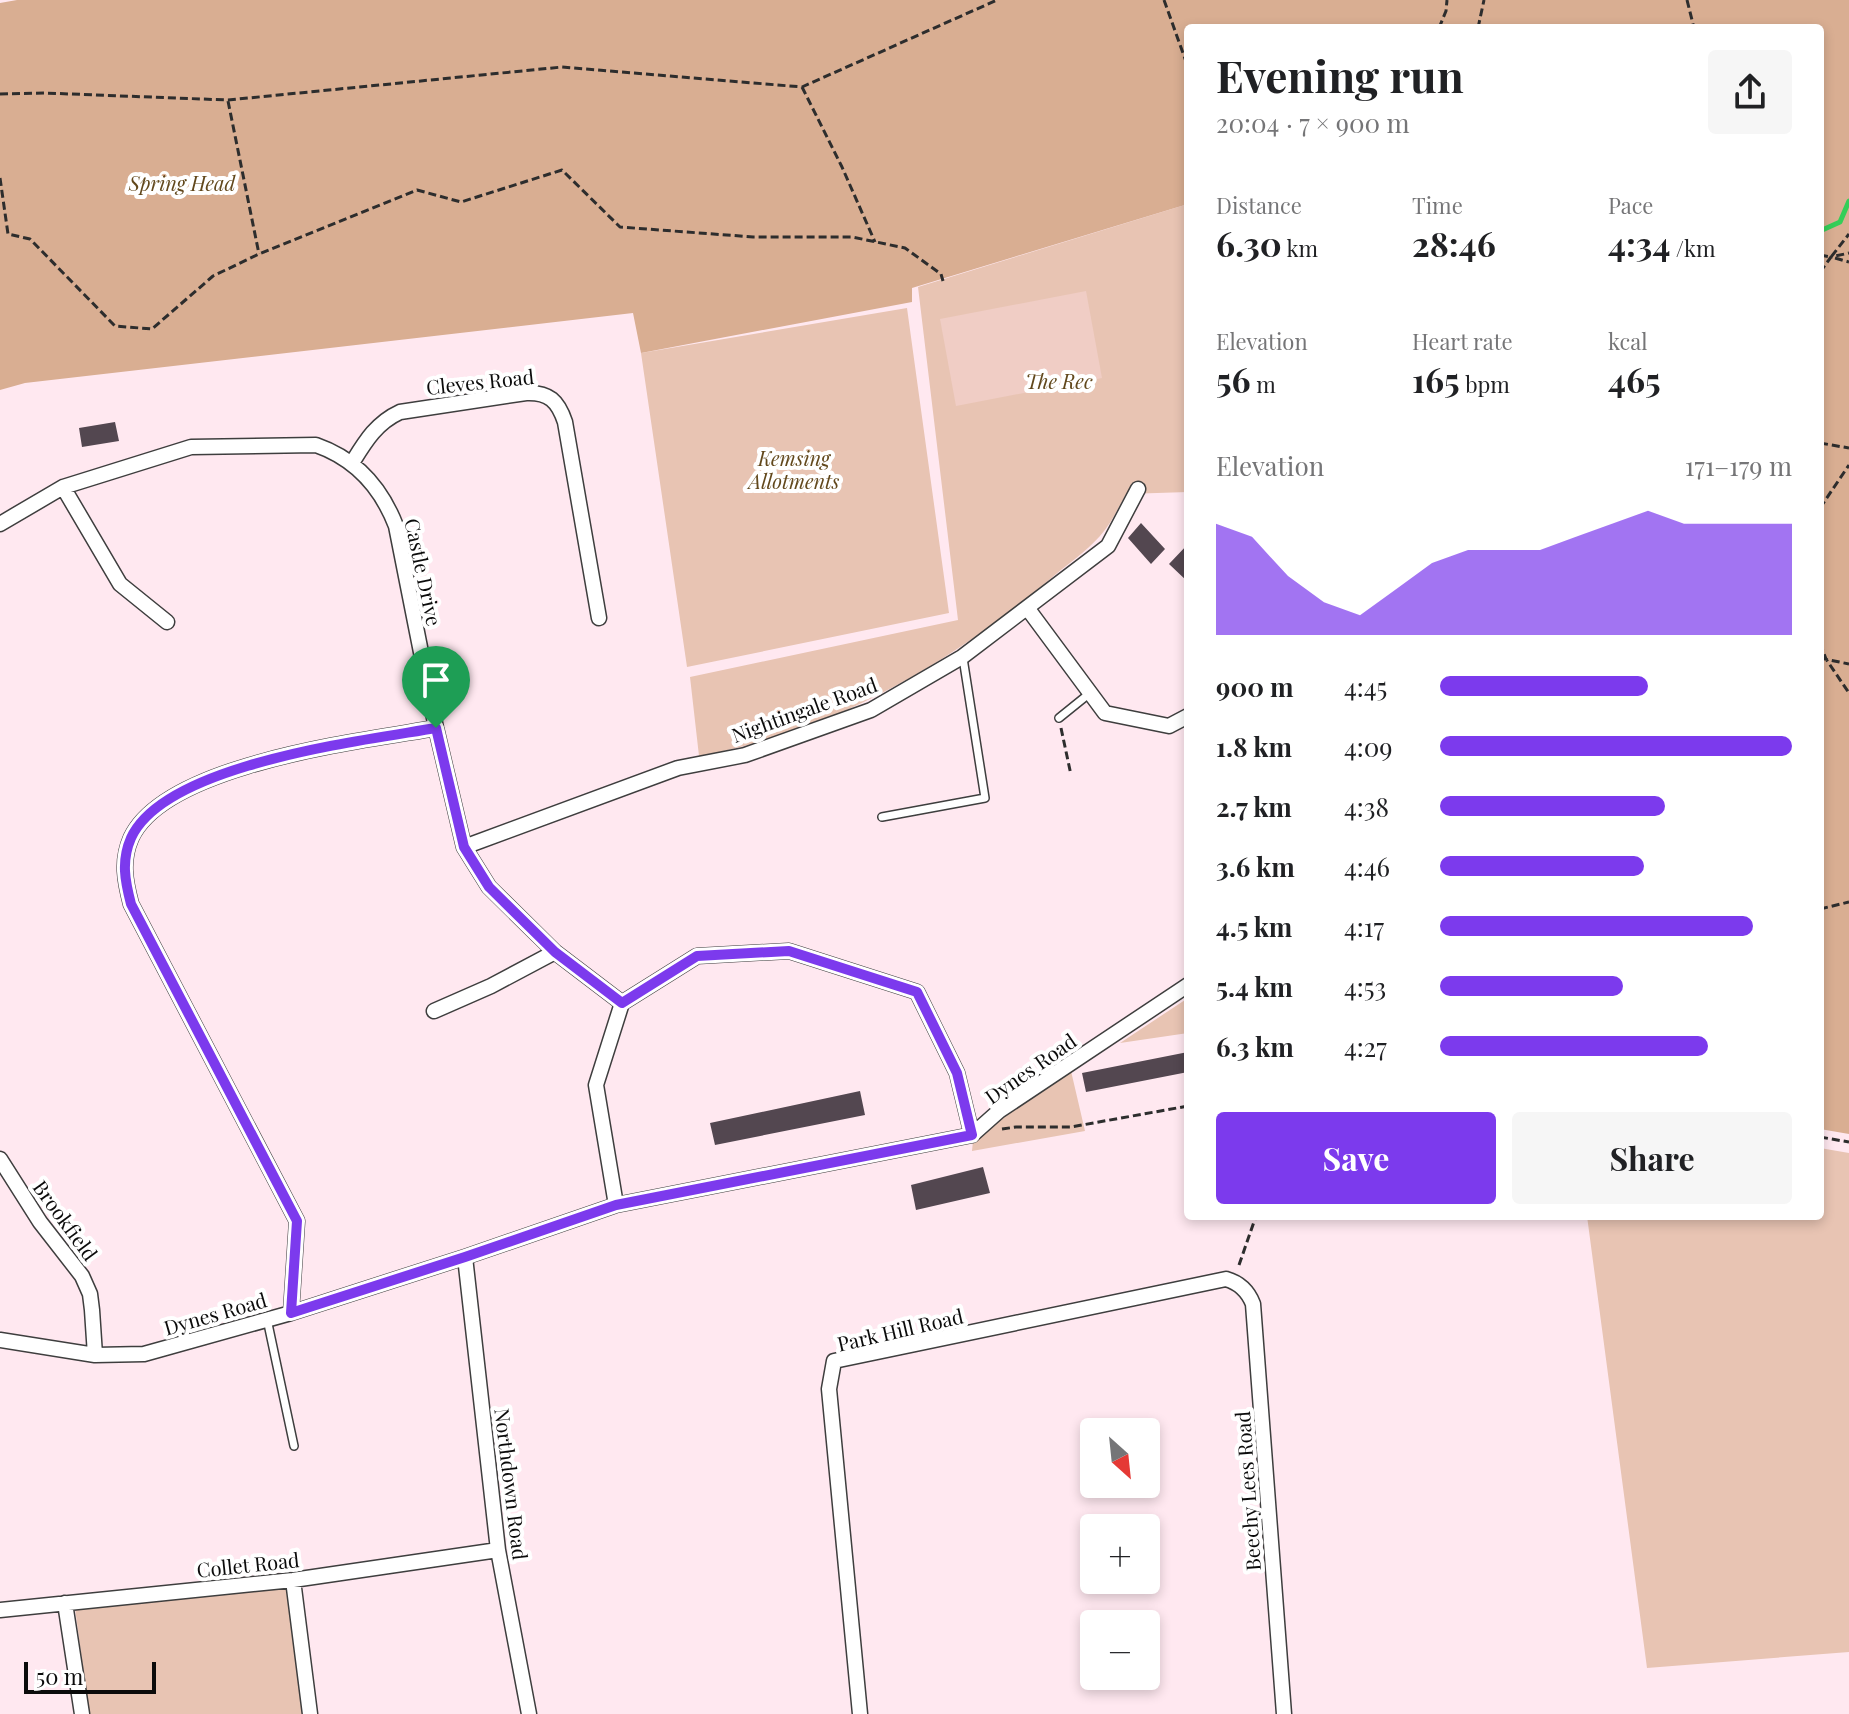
<!DOCTYPE html>
<html lang="en">
<head>
<meta charset="utf-8">
<style>
  body { margin:0; font-family:"Playfair Display",serif; background:#f6f6f6; color:#202124; height:100vh; display:flex; flex-direction:column; font-size:30px; white-space:nowrap }
  * { box-sizing:border-box; margin:0 }
  p { font-size:26px; color:#757577 }
  .icon { flex:none; width:44px; height:44px; fill:none; stroke:currentColor; stroke-width:2; stroke-linecap:round; stroke-linejoin:round }
  .map { position:relative; flex:1; overflow:hidden }
  .drawer { position:absolute; left:1184px; top:24px; width:640px; height:1196px; display:flex; flex-direction:column; background:#fff; border-radius:8px; box-shadow:0 4px 12px #0003 }
  .drawer>* { flex:none }
  .needle { width:52px; rotate:153deg }
  .controls { position:absolute; left:1080px; top:1418px; display:grid; gap:16px }
  .controls a { display:grid; place-items:center; width:80px; height:80px; border-radius:8px; background:#fff; box-shadow:0 4px 12px #0003; font-size:40px }
  .scale { position:absolute; left:24px; bottom:20px; width:132px; box-sizing:border-box; padding-left:8px; border:4px solid #0b0b0b; border-top:0; font-size:22px; line-height:28px; white-space:nowrap; color:#0b0b0b; -webkit-text-stroke:6px #fff; paint-order:stroke }
  .pin { position:absolute; display:grid; place-items:center; width:68px; height:68px; color:#fff; margin:-82px -34px; border-radius:50% 50% 50% 0; rotate:-45deg; box-shadow:0 0 8px #0007 }
  .pin .icon { rotate:45deg }
  .round { display:grid; place-items:center; flex:none; width:84px; height:84px; border-radius:8px; background:#f6f6f6 }
  .head { display:flex; align-items:center; justify-content:space-between; height:136px; padding:0 32px }
  h1 { font-size:44px; font-weight:700; line-height:60px }
  .metrics { display:grid; grid-template-columns:repeat(3,1fr); gap:12px; height:136px; padding:8px 32px }
  .metrics div { display:grid; align-content:center }
  .metrics b { font-size:34px; font-weight:700 }
  .metrics small { font-size:22px; font-weight:400 }
  .metrics p { font-size:22px }
  .chart { height:224px; padding:16px 32px }
  .chart p { display:flex; justify-content:space-between }
  .chart svg { width:100%; height:144px; margin-top:8px; fill:#7c3aed; opacity:.7 }
  .button { display:flex; gap:16px; margin-top:auto; padding:16px 32px }
  .button a { flex:1; height:92px; border-radius:8px; background:#7c3aed; color:#fff; font-size:32px; font-weight:700; line-height:92px; text-align:center }
  .button a+a { background:#f6f6f6; color:#202124 }
  ul { padding:0 32px; list-style:none; font-size:26px }
  li { display:grid; grid-template-columns:128px 96px 1fr; align-items:center; height:60px }
  li i { height:20px; border-radius:10px; background:#7c3aed }
  .map>svg:first-child { display:block }
</style>
</head>
<body>
<div class="map">
<svg width="1849" height="1714" viewBox="0 0 1849 1714">
  <rect width="100%" height="100%" fill="#ffe8f0"/>
  <path fill="#e8c4b3" d="M1188 204V492L1126 494C1118 508 1111 524 1100 536 1086 552 1066 565 1049 580 947 666 831 732 699 756L690 677 958 620 918 287Z
    M907 308 949 613 687 667 641 353Z
    M1188 998V1033L1120 1043Z
    M1071 1071 1085 1131 972 1151 973 1141 1000 1118Z
    M1820 1148 1849 1153V1652L1647 1668 1587 1216H1820Z
    M289 1588 305 1714H89L75 1608Z"/>
  <path fill="#d9ae92" d="M17 0H1849V1134L1820 1129V28H1188V204L912 288V302L641 353 633 313 25 383 0 390V3Z"/>
  <path fill="#f0cdc5" d="M1086 291 1102 378 956 406 940 319Z"/>
  <g fill="none" stroke-linecap="round" stroke-linejoin="round">
    <path stroke="#34ce58" stroke-width="5" d="M1820 231 1840 222 1849 201"/>
  </g>
  <path fill="#534750" d="M115 422 119 441 82 447 79 428Z
    M1141 523 1165 549 1151 564 1128 538Z
    M1188 544V582L1169 564Z
    M1188 1052V1072L1086 1092 1082 1073Z
    M860 1091 865 1115 715 1145 710 1123Z
    M983 1167 990 1193 916 1210 911 1185Z"/>
  <g fill="none" stroke-linecap="round" stroke-linejoin="round">
    <defs>
      <path id="lane" d="M1059 718 1090 693
        M882 817 985 798 963 658
        M267 1319 294 1446"/>
      <path id="street" d="M352 463C365 442 376 423 400 412L526 393C549 392 558 401 565 422L599 618
        M63 487 120 584 167 622
        M0 524 63 487 191 447 316 445C356 459 381 487 396 526L436 728 464 847 489 887 555 952 622 1003
        M1028 609 1105 713 1169 726 1188 716
        M464 847 678 768 745 755 871 710 962 657 1108 546 1138 489
        M434 1011 491 986 555 952
        M0 1159 40 1222 82 1276 90 1294 92 1310 95 1355
        M616 1205 596 1085 622 1003 697 956 789 951 917 992 957 1073 972 1135
        M465 1257 498 1550 529 1714
        M291 1313 297 1221 131 904C125 881 121 861 131 838 165 764 361 741 436 728
        M0 1340 95 1355 144 1354 291 1313 465 1257 616 1205 972 1135 999 1111 1188 985
        M293 1580 310 1714
        M65 1603 82 1714
        M0 1610 293 1580 498 1550
        M860 1714 829 1389 834 1361 1226 1279C1240 1283 1248 1291 1253 1304L1284 1714"/>
    </defs>
    <use href="#lane" stroke="#3e3e3e" stroke-width="10"/>
    <use href="#street" stroke="#3e3e3e" stroke-width="17"/>
    <path stroke="#2d2d2d" stroke-width="3" stroke-dasharray="8 4" stroke-linecap="butt" d="M1164 0 1188 67
      M1687 0 1694 28
      M1439 28 1446 11 1447 0
      M1478 28 1484 0
      M802 87 842 167 875 242
      M0 94 44 93 228 100 562 67 802 87 997 0
      M228 101 259 254
      M0 178 8 234 30 239 115 326 152 329 213 276 259 254 417 190 461 202 562 170 620 227 753 237H852L905 248 941 274 943 281
      M1820 220V255
      M1820 255 1831 257 1849 234
      M1835 258 1849 262
      M1820 272 1831 257 1849 253
      M1820 443 1849 448
      M1820 508 1849 465
      M1820 643 1826 659 1849 693
      M1820 658 1849 664
      M1061 728 1071 775
      M1820 909 1849 902
      M1002 1129 1016 1127H1071L1188 1106
      M1820 1137 1849 1142
      M1239 1265 1256 1216"/>
    <use href="#lane" stroke="#fff" stroke-width="7"/>
    <use href="#street" stroke="#fff" stroke-width="14"/>
  </g>
  <g fill="none" stroke-linecap="round" stroke-linejoin="round">
    <defs>
      <path id="route" d="M436 728 464 847 489 887 555 952 622 1003 697 956 789 951 917 992 957 1073 972 1135 616 1205 465 1257 291 1313 297 1221 131 904C125 881 121 861 131 838 165 764 361 741 436 728Z"/>
    </defs>
    <use href="#route" stroke="#fff" stroke-width="16"/>
    <use href="#route" stroke="#7c3aed" stroke-width="10"/>
  </g>
  <g text-anchor="middle" dominant-baseline="central" stroke-width="8" stroke-linejoin="round" paint-order="stroke">
    <g font-size="20" font-style="italic" fill="#62481c" stroke="#fff">
      <text x="182" y="182">Spring Head</text>
      <text x="1059" y="380">The Rec</text>
      <text x="794" y="457">Kemsing<tspan x="794" dy="23">Allotments</tspan></text>
    </g>
    <g font-size="20" fill="#0b0b0b" stroke="#fff">
      <text transform="translate(480 381) rotate(-6)">Cleves Road</text>
      <text transform="translate(424 572) rotate(78)">Castle Drive</text>
      <text transform="translate(804 709) rotate(-20)">Nightingale Road</text>
      <text transform="translate(1030 1068) rotate(-35)">Dynes Road</text>
      <text transform="translate(66 1220) rotate(54)">Brookfield</text>
      <text transform="translate(215 1313) rotate(-16)">Dynes Road</text>
      <text transform="translate(900 1329) rotate(-13)">Park Hill Road</text>
      <text transform="translate(512 1484) rotate(83)">Northdown Road</text>
      <text transform="translate(1247 1491) rotate(-94)">Beechy Lees Road</text>
      <text transform="translate(248 1564) rotate(-6)">Collet Road</text>
    </g>
  </g>
</svg>
<div class="controls">
<a><svg class="needle" viewBox="-14 -14 28 28"><path d="M0-13l5 13h-10z" fill="#e53935"/><path d="M0 13l5-13h-10z" fill="#757577"/></svg></a>
<a>+</a>
<a>−</a>
</div>
<div class="scale">50 m</div>
<div class="pin" style="left:436px;top:728px;background:#1e9e55"><svg class="icon" aria-label="arrive" viewBox="0 0 24 24"><path d="M6 21V4h12l-3 4 3 4H6"/></svg></div>
<section class="drawer">
<div class="head"><div><h1>Evening run</h1><p>20:04 · 7 × 900 m</p></div><a class="round"><svg class="icon" aria-label="share" viewBox="0 0 24 24"><path d="M12 15V3M7 8l5-5 5 5M5 13v7h14v-7"/></svg></a></div>
<div class="metrics">
<div><p>Distance</p><b>6.30<small> km</small></b></div>
<div><p>Time</p><b>28:46</b></div>
<div><p>Pace</p><b>4:34<small> /km</small></b></div>
</div>
<div class="metrics">
<div><p>Elevation</p><b>56<small> m</small></b></div>
<div><p>Heart rate</p><b>165<small> bpm</small></b></div>
<div><p>kcal</p><b>465</b></div>
</div>
<div class="chart"><p><span>Elevation</span>171–179 m</p>
<svg viewBox="0 0 160 44" preserveAspectRatio="none"><path d="M0 44V10L10 14L20 26L30 34L40 38L50 30L60 22L70 18L80 18L90 18L100 14L110 10L120 6L130 10L140 10L150 10L160 10V44z"/></svg>
</div>
<ul>
<li><b>900 m</b>4:45<i style="width:59%"></i></li>
<li><b>1.8 km</b>4:09<i style="width:100%"></i></li>
<li><b>2.7 km</b>4:38<i style="width:64%"></i></li>
<li><b>3.6 km</b>4:46<i style="width:58%"></i></li>
<li><b>4.5 km</b>4:17<i style="width:89%"></i></li>
<li><b>5.4 km</b>4:53<i style="width:52%"></i></li>
<li><b>6.3 km</b>4:27<i style="width:76%"></i></li>
</ul>
<div class="button"><a>Save</a><a>Share</a></div>
</section>
</div>
</body>
</html>
